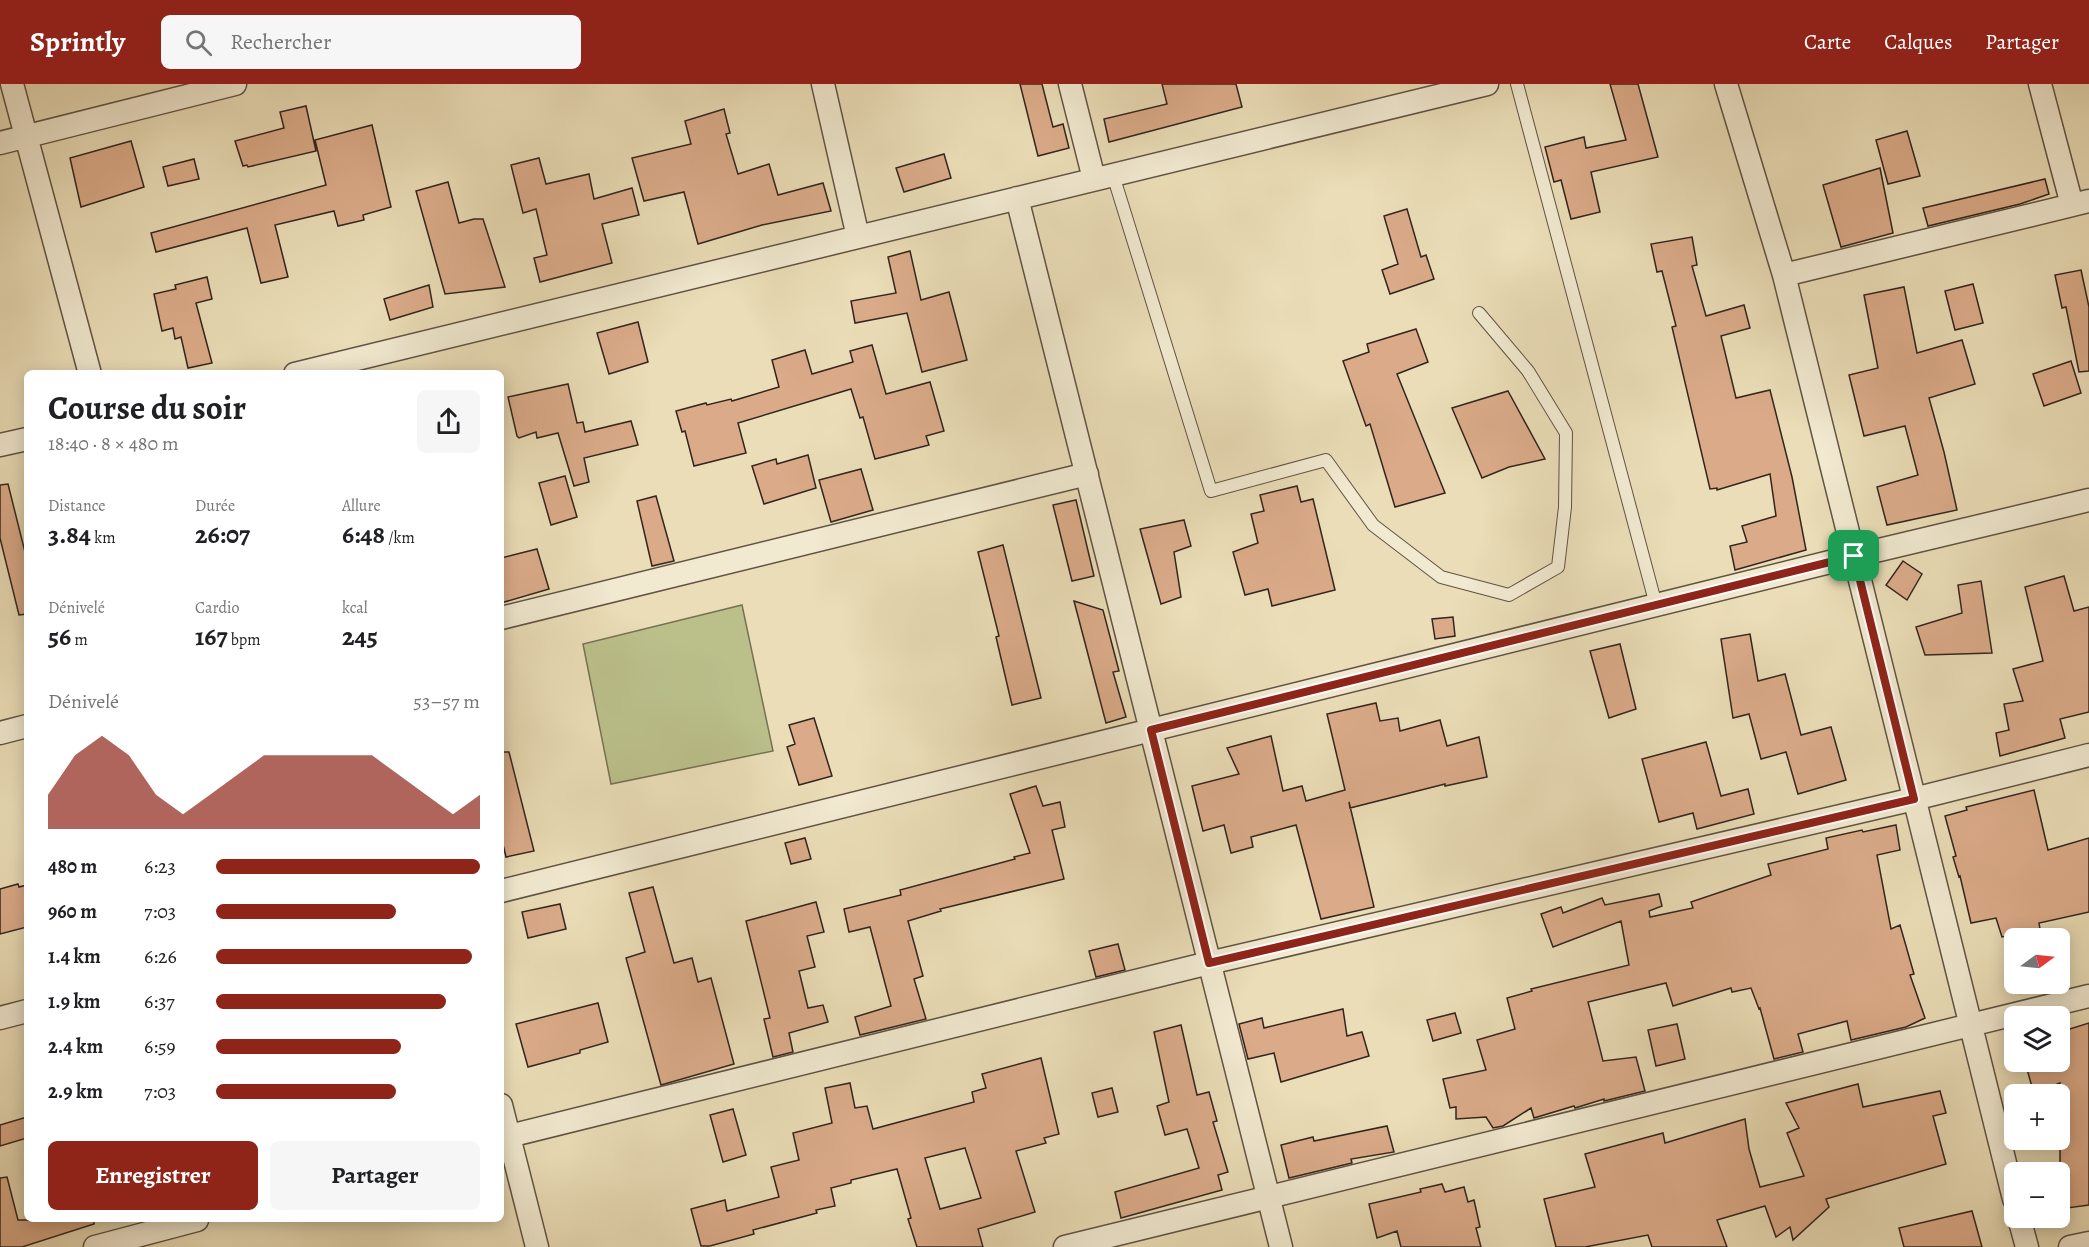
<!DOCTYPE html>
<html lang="fr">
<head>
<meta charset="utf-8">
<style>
  body { margin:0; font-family:Alegreya,serif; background:#f6f6f6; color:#202124; height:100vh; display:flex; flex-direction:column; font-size:22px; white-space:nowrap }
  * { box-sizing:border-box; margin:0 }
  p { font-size:20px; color:#757577 }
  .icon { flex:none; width:33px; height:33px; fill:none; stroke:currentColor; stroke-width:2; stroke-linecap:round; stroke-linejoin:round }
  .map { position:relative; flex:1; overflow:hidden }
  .drawer { position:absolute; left:24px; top:286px; width:480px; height:852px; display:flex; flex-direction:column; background:#fff; border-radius:9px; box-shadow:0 3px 15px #0003 }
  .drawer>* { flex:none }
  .needle { width:39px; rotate:75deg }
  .tools { position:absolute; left:2004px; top:844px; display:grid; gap:12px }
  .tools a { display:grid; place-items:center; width:66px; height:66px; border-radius:9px; background:#fff; box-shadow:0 3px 15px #0003; font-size:30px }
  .pin { position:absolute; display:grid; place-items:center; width:51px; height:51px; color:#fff; margin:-26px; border-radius:12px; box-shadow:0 3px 9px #0006 }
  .round { display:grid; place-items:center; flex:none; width:63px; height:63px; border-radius:9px; background:#f6f6f6 }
  .headline { display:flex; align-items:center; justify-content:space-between; height:102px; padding:0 24px }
  h1 { font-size:33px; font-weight:700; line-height:45px }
  .figures { display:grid; grid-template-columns:repeat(3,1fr); gap:9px; height:102px; padding:6px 24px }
  .figures div { display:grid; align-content:center }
  .figures b { font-size:26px; font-weight:700 }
  .figures small { font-size:16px; font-weight:400 }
  .figures p { font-size:16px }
  .chart { height:168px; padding:12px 24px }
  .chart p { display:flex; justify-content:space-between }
  .chart svg { width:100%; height:108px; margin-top:6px; fill:#8f2418; opacity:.7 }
  .button { display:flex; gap:12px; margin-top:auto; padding:12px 24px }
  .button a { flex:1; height:69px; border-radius:9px; background:#8f2418; color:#fff; font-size:24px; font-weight:700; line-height:69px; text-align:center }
  .button a+a { background:#f6f6f6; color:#202124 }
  ul { padding:0 24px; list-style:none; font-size:20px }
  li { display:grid; grid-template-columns:96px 72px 1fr; align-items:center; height:45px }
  li i { height:15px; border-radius:8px; background:#8f2418 }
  header { display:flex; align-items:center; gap:36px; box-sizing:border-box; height:84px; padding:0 30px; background:#8f2418; color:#fff }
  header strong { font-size:28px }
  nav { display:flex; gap:33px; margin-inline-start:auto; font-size:21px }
  .search { width:420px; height:54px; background:#f6f6f6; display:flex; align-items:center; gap:15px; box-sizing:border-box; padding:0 21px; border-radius:9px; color:#757577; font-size:22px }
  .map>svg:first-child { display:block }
</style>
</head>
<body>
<header>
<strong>Sprintly</strong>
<div class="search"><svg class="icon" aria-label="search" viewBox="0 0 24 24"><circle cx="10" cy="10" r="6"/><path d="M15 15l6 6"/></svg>Rechercher</div>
<nav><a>Carte</a><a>Calques</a><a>Partager</a></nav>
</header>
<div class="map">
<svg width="2089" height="1163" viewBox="0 0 2089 1163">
  <rect width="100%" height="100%" fill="#eaddb7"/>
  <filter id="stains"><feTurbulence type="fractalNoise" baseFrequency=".00333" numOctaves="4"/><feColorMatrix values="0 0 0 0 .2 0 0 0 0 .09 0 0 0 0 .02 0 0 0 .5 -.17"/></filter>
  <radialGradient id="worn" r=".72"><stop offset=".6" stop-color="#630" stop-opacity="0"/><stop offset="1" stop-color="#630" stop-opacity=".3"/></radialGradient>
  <path fill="#bbc08b" stroke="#767254" stroke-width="1.5" d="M742 521 773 667 611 700 583 560Z"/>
  <path fill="#dbab89" stroke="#32251e" stroke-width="1.5" fill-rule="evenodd" d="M1020 0H1042L1053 43 1063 40 1069 64 1038 72Z
    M1162 0H1236L1242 23 1109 58 1104 35 1167 20Z
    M1610 0H1638L1658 73 1591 88 1600 128 1571 135 1561 96 1554 98 1545 63 1584 53 1586 64 1626 56Z
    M306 22 316 67 248 83 247 81 243 82 235 57 284 44 280 28Z
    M724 25 730 49 726 50 738 90 769 80 778 111 823 99 831 127 762 141 698 160 684 108 644 117 632 74 691 60 685 37Z
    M372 41 391 123 363 131 364 136 338 142 334 127 275 141 288 193 261 199 247 144 156 168 151 149 326 101 315 56Z
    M1907 47 1920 92 1888 100 1876 56Z
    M131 57 144 103 81 123 70 74Z
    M944 70 951 94 904 108 896 84Z
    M539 74 546 100 589 90 594 115 632 104 639 131 602 140 612 179 540 198 534 174 547 171 536 125 523 129 511 81Z
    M194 75 199 95 168 102 163 83Z
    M1880 84 1893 149 1841 163 1823 101Z
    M2045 95 2049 110 2020 120 1928 142 1923 124Z
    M448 98 459 139 474 135H483L505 203 445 210 416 107Z
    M1407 125 1421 173 1426 171 1434 195 1390 210 1382 186 1398 180 1384 132Z
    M1692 153 1697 181 1692 182 1706 232 1744 221 1750 244 1721 252 1736 314 1770 306 1792 393 1806 466 1735 486 1730 462 1747 458 1742 442 1776 432 1770 390 1717 406V404L1710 405 1672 243 1676 242 1662 187 1657 188 1651 160Z
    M910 167 921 216 949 208 967 276 922 288 907 229 855 239 851 217 896 209 888 173Z
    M2081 186 2089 223V287L2079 288 2066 223 2062 224 2055 191Z
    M207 193 212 215 196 219 212 279 188 284 181 253 175 255 173 244 162 247 154 210 176 205 175 201Z
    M1973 200 1983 239 1955 246 1945 207Z
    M429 201 433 223 390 236 384 215Z
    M1904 203 1917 269 1962 256 1975 300 1929 314 1944 368 1957 426 1887 441 1877 403 1918 391 1905 342 1864 352 1849 291 1878 284 1864 211Z
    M638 238 648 278 609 290 597 249Z
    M1416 245 1428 278 1397 290 1445 409 1395 423 1370 340 1366 342 1343 277 1369 268 1367 260Z
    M872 261 886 310 930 298 944 347 926 352 929 361 875 375 863 333 860 334 851 305 738 339 746 369 694 382 685 347 682 348 676 327 706 319 707 321 731 315 732 317 779 303 772 276 805 266 812 290 853 278 850 267Z
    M2071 277 2081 309 2044 322 2033 290Z
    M568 300 577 339 583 338 585 348 631 337 638 361 584 374 589 398 574 402 558 349 537 354 536 348 519 354 517 352 508 313Z
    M1508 307 1545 375 1509 383 1482 394 1452 324Z
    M808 371 816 404 764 420 752 382 776 375 777 380Z
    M861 385 873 426 831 438 819 396Z
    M565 392 577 433 551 441 539 399Z
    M8 400 27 476V530L19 531 0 454V401Z
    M1297 402 1301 418 1313 415 1335 506 1272 522 1268 505 1245 511 1233 468 1258 459 1251 430 1264 427 1260 411Z
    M656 412 674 477 652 482 637 417Z
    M1076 416 1094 492 1072 497 1053 421Z
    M1184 436 1191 462 1174 468 1181 513 1161 520 1140 445Z
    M1003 461 1041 614 1012 621 996 553 999 552 978 468Z
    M537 465 549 505 501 519V474Z
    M1903 477 1922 490 1907 516 1886 501Z
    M2064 492 2074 527 2089 523V628L2060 635 2065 654 2000 672 1996 649 2009 646 2004 620 2023 617 2013 585 2043 577 2025 503Z
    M1981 497 1992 569 1925 571 1916 543 1962 529 1958 501Z
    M1074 517 1103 526 1119 587 1113 588 1126 633 1106 639Z
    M1453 533 1455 552 1435 555 1432 535Z
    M1750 550 1758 597 1785 590 1801 651 1831 643 1846 696 1798 710 1786 668 1761 675 1749 630 1733 634 1721 555Z
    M1620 560 1636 625 1609 634 1590 567Z
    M1376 619 1380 637 1398 634 1400 647 1440 636 1447 662 1479 653 1487 693 1445 702V700L1350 724 1349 718 1374 823 1321 835 1296 741 1251 753 1253 763 1231 769 1224 741 1203 747 1192 702 1239 690 1227 664 1271 652 1283 707 1302 702 1306 717 1345 706 1327 630Z
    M814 634 832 692 799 701 787 663 795 660 789 641Z
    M1706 658 1721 712 1748 705 1754 730 1697 745 1693 729 1659 738 1642 675Z
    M501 668H509L534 767 506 773 501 752Z
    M1036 702 1043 722 1060 718 1065 743 1052 746 1064 795 940 825 941 827 908 837 923 892 914 895 926 935 860 951 855 933 891 922 870 843 849 848 844 825 901 811 900 806 1015 775 1014 773 1030 769 1010 710Z
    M2034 706 2048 766 2089 754V828L2039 839 2040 845 2002 853 1996 834 1971 839 1960 792 1959 793 1953 773 1956 772 1945 732 1967 726 1966 723Z
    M1896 741 1900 766 1877 771 1891 845 1900 841 1914 890 1910 891 1925 934 1906 943 1851 956 1847 937 1798 950 1803 968 1774 975 1760 924 1759 925 1751 904 1732 908 1731 904 1673 922 1666 899 1588 918 1603 977 1636 973 1645 1007 1604 1017V1015L1575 1024 1574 1022 1534 1034 1531 1024 1503 1042 1493 1044 1486 1033 1456 1035V1023L1450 1024 1443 995 1486 986 1477 956 1515 945 1507 914 1532 907 1531 905 1629 881 1621 837 1553 863 1541 830 1561 823 1563 829 1602 814 1605 821 1659 810 1662 822 1649 827 1650 833 1693 824 1691 818 1771 791 1768 780 1828 765 1826 754 1862 746 1863 748Z
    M805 754 811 775 791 780 785 759Z
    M18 800 19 803 27 801V843L0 850V805Z
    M653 803 674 879 692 874 698 898 711 894 734 980 661 1001 626 874 645 868 629 809Z
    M816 818 824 848 807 852 815 883 799 887 808 924 823 921 828 938 789 949 793 968 773 973 764 935 770 934 746 837Z
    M560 820 566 845 528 854 522 828Z
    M1118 860 1125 886 1096 893 1089 867Z
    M598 919 608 958 580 966V969L528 983 516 940Z
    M1343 925 1347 952 1362 948 1369 972 1281 998 1274 969 1248 975 1239 940 1262 934 1264 944Z
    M1455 929 1461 949 1433 957 1427 936Z
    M2089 939V1121L2060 1125V999L2034 1010 2025 978H2060V948Z
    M1677 940 1685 975 1656 982 1648 946Z
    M1181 941 1197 1011 1209 1008 1217 1037 1213 1038 1228 1088 1218 1091 1222 1106 1121 1134 1115 1108 1199 1084 1187 1045 1165 1051 1157 1022 1169 1018 1154 948Z
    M1041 974 1059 1050 1044 1054 1046 1059 1016 1067 1035 1128 978 1145 983 1163H917L908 1135 911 1134 897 1085 851 1096V1099L831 1104 835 1122 816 1126 817 1129 753 1146 754 1150 710 1162H701L691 1125 725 1116 727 1127 779 1113 771 1083 799 1076 793 1049 832 1039 825 1004 850 999 855 1024 867 1022 873 1045 974 1018 972 1008 986 1004 982 990ZM965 1064 981 1114 940 1125 925 1074Z
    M1858 1000 1863 1023 1940 1007 1946 1029 1933 1032 1946 1080 1826 1115 1829 1123 1793 1156 1790 1143 1776 1153 1765 1122 1717 1136 1727 1163H1652L1648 1151 1585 1163H1556L1544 1115 1595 1103 1585 1070 1663 1049 1665 1059 1745 1035 1749 1065 1760 1103 1804 1092 1787 1049 1799 1044 1786 1019Z
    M1112 1004 1118 1028 1098 1033 1092 1009Z
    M733 1025 746 1071 723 1078 710 1031Z
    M27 1033V1054L0 1062V1041Z
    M1387 1042 1394 1068 1351 1075 1352 1079 1289 1094 1281 1061 1313 1053 1314 1057Z
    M7 1093 18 1136H94V1140L22 1163H0V1094Z
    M1442 1100 1445 1108 1464 1103 1468 1118 1474 1116 1480 1143 1476 1144 1481 1163H1401L1397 1147 1377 1154 1369 1120 1421 1108 1420 1105Z
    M1972 1127 1982 1163H1904L1899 1144Z"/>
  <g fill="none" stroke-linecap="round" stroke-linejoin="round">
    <defs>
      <path id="service" d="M1517 0 1656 521
        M1113 91 1211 407 1326 376 1373 441 1441 493 1509 511 1558 483 1565 423 1566 349 1528 287 1479 229"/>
      <path id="minor" d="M12 0 90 290
        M823 0 858 153
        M1070 0 1094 95
        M1726 0 1784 191 2014 1115
        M2040 0 2072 121
        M0 59 235 0
        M1017 114 1281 1163
        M1784 191 2089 117
        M295 290 1487 0
        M0 361 27 355
        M501 534 1087 390
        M0 649 27 642
        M501 807 1854 472 2089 416
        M0 934 27 927
        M501 1021 537 1163
        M501 1054 1209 879 1914 715 2089 671
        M2019 1134 2027 1163
        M95 1163 197 1136
        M1065 1163 2089 912
        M2070 1163 2089 1159"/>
    </defs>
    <use href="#service" stroke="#605344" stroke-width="14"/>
    <use href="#minor" stroke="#605344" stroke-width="25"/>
    <use href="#service" stroke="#f1e9d0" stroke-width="12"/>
    <use href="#minor" stroke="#f1e9d0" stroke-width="22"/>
  </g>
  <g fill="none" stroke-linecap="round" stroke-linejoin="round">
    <defs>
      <path id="route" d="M1854 472 1914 715 1209 879 1151 646Z"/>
    </defs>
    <use href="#route" stroke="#fff" stroke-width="12"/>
    <use href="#route" stroke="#8f2418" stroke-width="8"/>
  </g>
  <rect width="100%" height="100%" filter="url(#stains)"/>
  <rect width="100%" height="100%" fill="url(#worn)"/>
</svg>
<div class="tools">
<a><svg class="needle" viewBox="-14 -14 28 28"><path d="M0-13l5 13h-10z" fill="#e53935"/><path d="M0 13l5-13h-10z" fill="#757577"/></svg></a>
<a><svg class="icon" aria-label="layers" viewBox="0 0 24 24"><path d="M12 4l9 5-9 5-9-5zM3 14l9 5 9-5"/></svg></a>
<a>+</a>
<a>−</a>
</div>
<div class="pin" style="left:1854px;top:472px;background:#1e9e55"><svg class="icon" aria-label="arrive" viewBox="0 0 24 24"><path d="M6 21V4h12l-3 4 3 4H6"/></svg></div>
<section class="drawer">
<div class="headline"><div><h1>Course du soir</h1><p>18:40 · 8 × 480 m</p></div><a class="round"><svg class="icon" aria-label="share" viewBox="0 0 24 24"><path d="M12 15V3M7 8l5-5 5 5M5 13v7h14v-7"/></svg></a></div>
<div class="figures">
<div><p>Distance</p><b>3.84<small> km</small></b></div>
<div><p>Durée</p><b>26:07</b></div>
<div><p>Allure</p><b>6:48<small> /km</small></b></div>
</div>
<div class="figures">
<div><p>Dénivelé</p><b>56<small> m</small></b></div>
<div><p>Cardio</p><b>167<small> bpm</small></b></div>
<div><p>kcal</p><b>245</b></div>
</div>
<div class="chart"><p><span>Dénivelé</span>53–57 m</p>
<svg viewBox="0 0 160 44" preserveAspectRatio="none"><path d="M0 44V30L10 14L20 6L30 14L40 30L50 38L60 30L70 22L80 14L90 14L100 14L110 14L120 14L130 22L140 30L150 38L160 30V44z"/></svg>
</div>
<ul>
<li><b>480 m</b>6:23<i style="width:100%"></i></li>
<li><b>960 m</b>7:03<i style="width:68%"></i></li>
<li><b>1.4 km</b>6:26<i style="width:97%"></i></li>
<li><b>1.9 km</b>6:37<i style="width:87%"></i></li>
<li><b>2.4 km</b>6:59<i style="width:70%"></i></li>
<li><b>2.9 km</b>7:03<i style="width:68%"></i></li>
</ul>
<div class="button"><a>Enregistrer</a><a>Partager</a></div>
</section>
</div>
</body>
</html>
